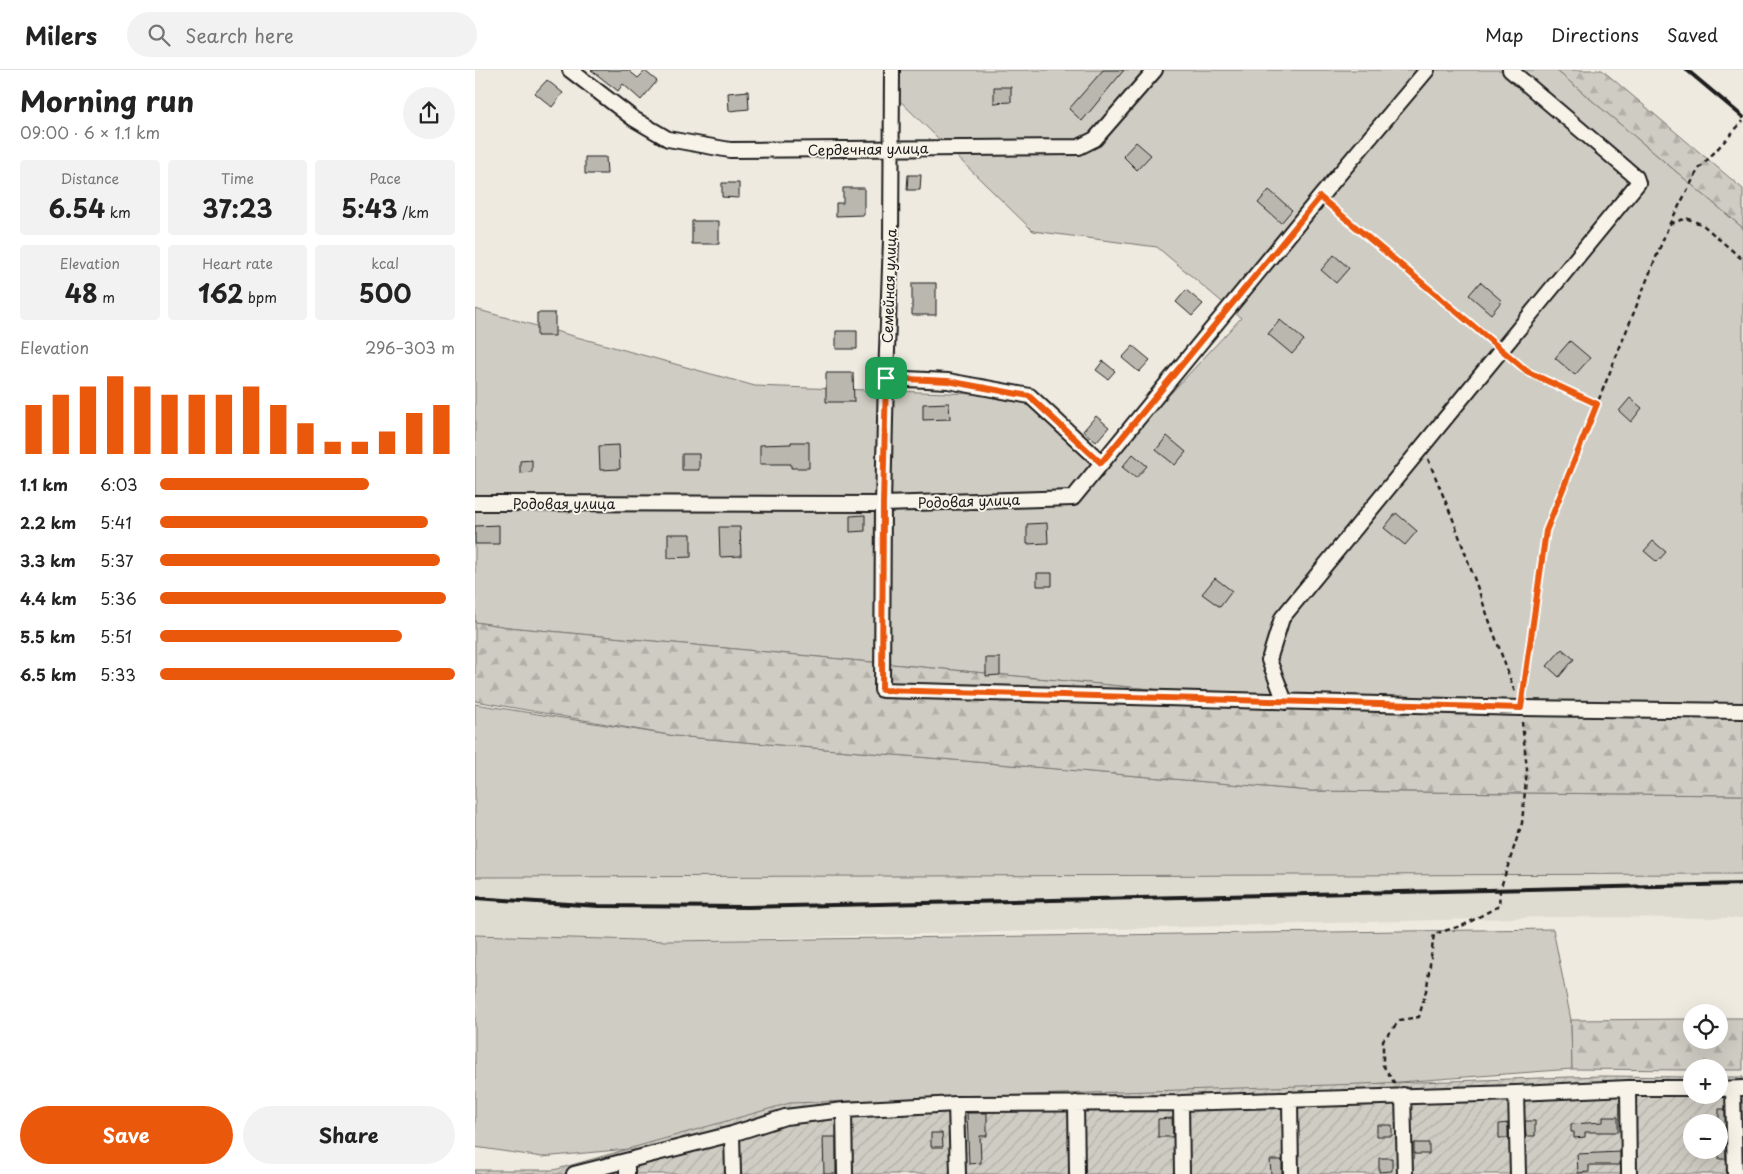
<!DOCTYPE html>
<html lang="en">
<head>
<meta charset="utf-8">
<style>
  body { margin:0; font-family:"Playpen Sans",sans-serif; background:#f2f2f2; color:#222; height:100vh; display:flex; flex-direction:column; font-size:19px; white-space:nowrap }
  * { box-sizing:border-box; margin:0 }
  p { font-size:16px; color:#767676 }
  .icon { flex:none; width:28px; height:28px; fill:none; stroke:currentColor; stroke-width:2; stroke-linecap:round; stroke-linejoin:round }
  .map { position:relative; flex:1; overflow:hidden }
  .drawer { display:flex; flex-direction:column; background:#fff; width:475px }
  .drawer>* { flex:none }
  .tools { position:absolute; left:1208px; top:934px; display:grid; gap:10px }
  .tools a { display:grid; place-items:center; width:45px; height:45px; border-radius:50%; background:#fff; box-shadow:0 5px 20px #0002; font-size:25px }
  .pin { position:absolute; display:grid; place-items:center; width:42px; height:42px; color:#fff; margin:-21px; border-radius:10px; box-shadow:0 2px 8px #0006 }
  .round { display:grid; place-items:center; flex:none; width:52px; height:52px; border-radius:26px; background:#f2f2f2 }
  .head { display:flex; align-items:center; justify-content:space-between; height:85px; padding:0 20px }
  h1 { font-size:28px; font-weight:700; line-height:38px }
  .metrics { display:grid; grid-template-columns:repeat(3,1fr); gap:8px; height:85px; padding:5px 20px }
  .metrics div { display:grid; align-content:center; border-radius:5px; background:#f2f2f2; text-align:center }
  .metrics b { font-size:25px; font-weight:700 }
  .metrics small { font-size:14px; font-weight:400 }
  .metrics p { font-size:14px }
  .chart { height:140px; padding:10px 20px }
  .chart p { display:flex; justify-content:space-between }
  .chart svg { width:100%; height:90px; margin-top:5px; stroke:#ea580c; stroke-width:6 }
  .cta { display:flex; gap:10px; margin-top:auto; padding:10px 20px }
  .cta a { flex:1; height:58px; border-radius:30px; background:#ea580c; color:#fff; font-size:20px; font-weight:700; line-height:58px; text-align:center }
  .cta a+a { background:#f2f2f2; color:#222 }
  ul { padding:0 20px; list-style:none; font-size:16px }
  li { display:grid; grid-template-columns:80px 60px 1fr; align-items:center; height:38px }
  li i { height:12px; border-radius:6px; background:#ea580c }
  header { display:flex; align-items:center; gap:30px; box-sizing:border-box; height:70px; padding:0 25px; background:#fff; border-bottom:1px solid #e0e0e0 }
  header strong { font-size:24px }
  nav { display:flex; gap:28px; margin-inline-start:auto; font-size:18px }
  .search { width:350px; height:45px; background:#f2f2f2; display:flex; align-items:center; gap:12px; box-sizing:border-box; padding:0 18px; border-radius:28px; color:#767676; font-size:19px }
  main { display:flex; flex:1; min-height:0 }
  .map>svg:first-child { display:block }
</style>
</head>
<body>
<header>
<strong>Milers</strong>
<div class="search"><svg class="icon" aria-label="search" viewBox="0 0 24 24"><circle cx="10" cy="10" r="6"/><path d="M15 15l6 6"/></svg>Search here</div>
<nav><a>Map</a><a>Directions</a><a>Saved</a></nav>
</header>
<main>
<section class="drawer">
<div class="head"><div><h1>Morning run</h1><p>09:00 · 6 × 1.1 km</p></div><a class="round"><svg class="icon" aria-label="share" viewBox="0 0 24 24"><path d="M12 15V3M7 8l5-5 5 5M5 13v7h14v-7"/></svg></a></div>
<div class="metrics">
<div><p>Distance</p><b>6.54<small> km</small></b></div>
<div><p>Time</p><b>37:23</b></div>
<div><p>Pace</p><b>5:43<small> /km</small></b></div>
</div>
<div class="metrics">
<div><p>Elevation</p><b>48<small> m</small></b></div>
<div><p>Heart rate</p><b>162<small> bpm</small></b></div>
<div><p>kcal</p><b>500</b></div>
</div>
<div class="chart"><p><span>Elevation</span>296–303 m</p>
<svg viewBox="0 0 160 44" preserveAspectRatio="none"><path d="M5 44V20M15 44V15M25 44V11M35 44V6M45 44V11M55 44V15M65 44V15M75 44V15M85 44V11M95 44V20M105 44V29M115 44V38M125 44V38M135 44V33M145 44V24M155 44V20"/></svg>
</div>
<ul>
<li><b>1.1 km</b>6:03<i style="width:71%"></i></li>
<li><b>2.2 km</b>5:41<i style="width:91%"></i></li>
<li><b>3.3 km</b>5:37<i style="width:95%"></i></li>
<li><b>4.4 km</b>5:36<i style="width:97%"></i></li>
<li><b>5.5 km</b>5:51<i style="width:82%"></i></li>
<li><b>6.5 km</b>5:33<i style="width:100%"></i></li>
</ul>
<div class="cta"><a>Save</a><a>Share</a></div>
</section>
<div class="map">
<svg width="1268" height="1104" viewBox="0 0 1268 1104">
  <defs>
    <pattern id="forest-firs" width="22" height="20" patternUnits="userSpaceOnUse" patternTransform="scale(1.25)"><rect width="22" height="20" fill="#cfccc3"/><path d="M5 1l3.5 6h-7zM16 11l3.5 6h-7z" fill="#b1afa7"/></pattern>
    <pattern id="garden-furrows" width="10" height="10" patternUnits="userSpaceOnUse" patternTransform="scale(1.25)"><rect width="10" height="10" fill="#cfccc3"/><path d="M-1 1l2-2M0 10L10 0M9 11l2-2" fill="none" stroke="#b1afa7"/></pattern>
  </defs>
  <rect width="100%" height="100%" fill="#eeeae0"/>
  <filter id="ink" filterUnits="userSpaceOnUse"><feTurbulence type="fractalNoise" baseFrequency=".02" numOctaves="2"/><feDisplacementMap in="SourceGraphic" scale="10" xChannelSelector="R" yChannelSelector="G"/><feConvolveMatrix kernelMatrix="1 2 1 2 8 2 1 2 1" color-interpolation-filters="sRGB"/></filter>
  <g filter="url(#ink)">
    <path fill="#dedbd1" d="M1268 804V848L1074 847 193 871 0 865V807Z"/>
    <path fill="#cfccc3" stroke="#767470" d="M422 0H1081L1268 158V643L810 632 33 557 0 552V239L280 316 555 326 629 395 766 248 682 177 558 161 422 28Z
      M0 634 200 666 836 721 1268 725V804L0 807Z
      M1078 859 1096 950 1097 999 684 1030 67 1087 0 1077V865L193 871Z"/>
    <path fill="url(#forest-firs)" stroke="#767470" d="M1081 0H1127L1268 119V158Z
      M0 552 33 557 810 632 1268 643V725L836 721 200 666 0 631Z
      M1244 948H1268V1000H1244V998H1216V1000L1097 999 1096 950 1216 949V970H1244Z"/>
    <path fill="url(#garden-furrows)" stroke="#767470" fill-rule="evenodd" d="M1126 1006 1216 1007V1025H1244V1007H1268V1104H0V1100H79L315 1033ZM1216 1052H1244V1080H1216Z"/>
    <path fill="#bab7af" stroke="#1c1c1c" d="M116 0H153L163 8 170 1 182 11 166 30 148 14 143 21Z
      M628 0H649L607 51 594 39Z
      M72 10 88 23 77 37 60 23Z
      M519 17H536V32L519 33Z
      M273 21 274 39 254 41 253 23Z
      M661 72 676 85 662 100 648 86Z
      M110 87H131L132 104H110Z
      M433 105H446L445 120H432Z
      M247 113H264V128L247 127Z
      M368 118H389V145L361 146V133H368Z
      M794 120 817 140 806 153 783 133Z
      M217 151H244V174H217Z
      M859 185 874 198 861 213 846 200Z
      M1005 212 1027 231 1016 244 994 225Z
      M437 213H461V245H437Z
      M711 220 728 234 717 246 701 232Z
      M62 243H80V266H62Z
      M805 250 829 270 817 284 793 264Z
      M361 261H382V279H361Z
      M1095 271 1115 288 1100 305 1080 288Z
      M658 276 675 290 664 302 647 288Z
      M628 291 640 301 633 309 621 300Z
      M351 303H378L379 332H351Z
      M1155 328 1167 338 1156 352 1144 341Z
      M474 333 475 349 448 350V334Z
      M621 346 634 357 621 372 608 361Z
      M692 366 711 382 700 395 681 380Z
      M316 372H334V398H316V394H285V375L316 374Z
      M144 375 145 399 125 400 124 376Z
      M207 384H224V400H207Z
      M658 384 672 396 661 408 647 397Z
      M57 390V402L45 403V391Z
      M921 443 942 461 930 475 909 458Z
      M390 445V461L375 462V446Z
      M572 453 573 473 552 474V454Z
      M24 455V474H0V456Z
      M244 457H265L266 486 245 487Z
      M193 464H216V487L193 488Z
      M1178 471 1191 482 1182 492 1169 481Z
      M562 503H577V516H562Z
      M740 508 757 521 745 537 727 524Z
      M1087 579 1099 589 1084 607 1072 596Z
      M511 588H525V605L511 606Z
      M1244 1039H1250L1251 1089H1244Z
      M492 1043H512V1066H505L506 1093 494 1094Z
      M1128 1047H1143V1062H1110V1067L1099 1068V1062H1096V1054L1128 1052Z
      M697 1048 698 1067H683V1049Z
      M1050 1051H1060V1066H1051Z
      M1033 1053V1068H1024V1054Z
      M902 1055H917V1066H902Z
      M456 1063H467L468 1077H456Z
      M348 1067H361V1104H349Z
      M939 1073H954V1084H939Z
      M1145 1082V1095H1114V1102L1103 1103 1102 1084Z
      M904 1088H917V1101L904 1102Z
      M795 1090H807V1104H796Z"/>
    <g fill="none" stroke-linecap="round" stroke-linejoin="round">
      <defs>
        <path id="minor" d="M95 0 159 49 193 69 255 80 604 77 620 69 680 0
          M417 0 416 170 411 308 473 311 555 326 627 393
          M411 308 408 434 407 620 1046 638 1268 641
          M0 433 408 434 598 428 845 127 952 0
          M810 632 794 590 807 548 1163 113 1161 107 1035 0
          M1153 1018 1154 1104
          M1244 1019 1268 1018
          M1258 1019 1260 1104
          M1041 1023 1043 1104
          M928 1025 930 1104
          M815 1029 816 1104
          M601 1033 602 1104
          M706 1033 707 1104
          M481 1034 483 1104
          M369 1040 370 1104
          M257 1064 258 1104
          M152 1091V1104
          M99 1104 257 1064 310 1047 369 1040 481 1034 706 1033 1041 1023 1153 1018H1216"/>
      </defs>
      <use href="#minor" stroke="#1c1c1c" stroke-width="18"/>
      <path stroke="#1c1c1c" stroke-width="2.5" stroke-dasharray="5 4" stroke-linecap="butt" d="M854 135 1016 271
        M1195 154 1211 148 1228 155 1268 190
        M1036 288 1053 302 1121 335
        M953 389 979 452 1041 625
        M1048 624 1071 461 1194 155 1223 100 1268 51
        M920 1014 908 995V970L925 950 944 947 952 917 959 864 989 855 1024 836 1025 820 1047 753 1052 699 1047 652"/>
      <use href="#minor" stroke="#f7f3e8" stroke-width="14"/>
      <path stroke="#1c1c1c" stroke-width="4" d="M1212 0 1268 47
        M0 828 124 836 274 837 1268 814"/>
    </g>
  </g>
  <g fill="none" stroke-linecap="round" stroke-linejoin="round" filter="url(#ink)">
    <defs>
      <path id="route" d="M845 127 1053 302 1122 334 1071 461 1046 638 407 620 408 434 411 308 473 311 554 326 626 393Z"/>
    </defs>
    <use href="#route" stroke="#fff" stroke-width="10"/>
    <use href="#route" stroke="#ea580c" stroke-width="6"/>
  </g>
  <g text-anchor="middle" dominant-baseline="central" stroke-width="4" stroke-linejoin="round" paint-order="stroke">
    <g font-size="14" fill="#1c1c1c" stroke="#f7f3e8">
      <text transform="translate(393 79) rotate(-1)">Сердечная улица</text>
      <text transform="translate(414 216) rotate(-88)">Семейная улица</text>
      <text transform="translate(494 431) rotate(-2)">Родовая улица</text>
      <text x="89" y="433">Родовая улица</text>
    </g>
  </g>
</svg>
<div class="tools">
<a><svg class="icon" aria-label="locate" viewBox="0 0 24 24"><circle cx="12" cy="12" r="6"/><path d="M12 2v4M12 18v4M2 12h4M18 12h4"/></svg></a>
<a>+</a>
<a>−</a>
</div>
<div class="pin" style="left:411px;top:308px;background:#1e9e55"><svg class="icon" aria-label="arrive" viewBox="0 0 24 24"><path d="M6 21V4h12l-3 4 3 4H6"/></svg></div>
</div>
</main>
</body>
</html>
